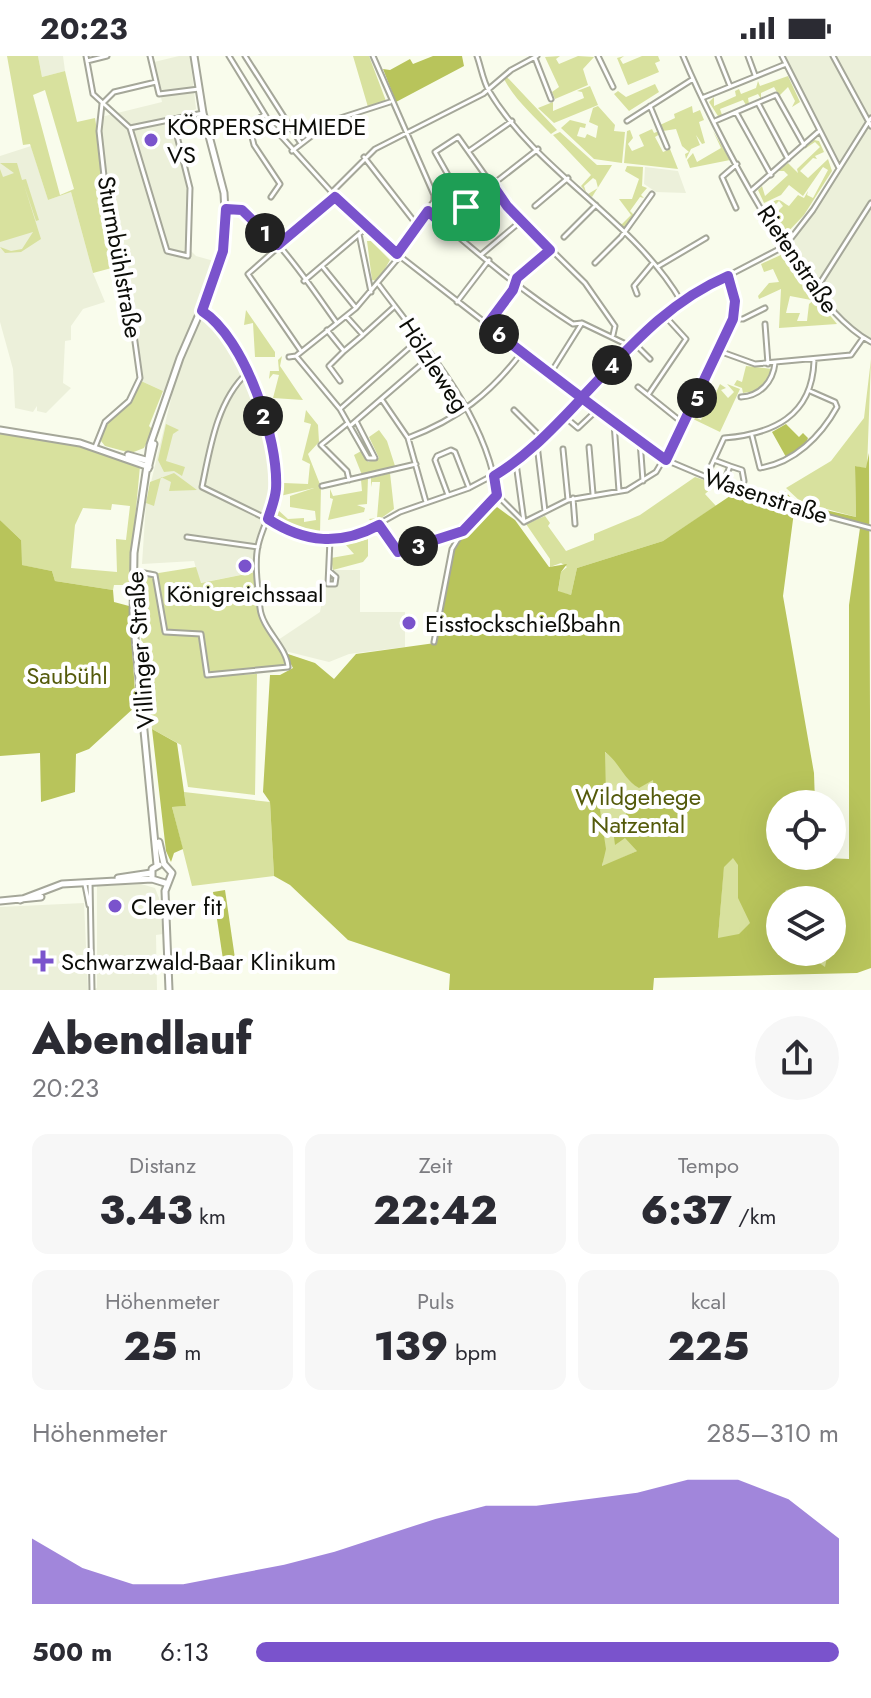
<!DOCTYPE html>
<html lang="de">
<head>
<meta charset="utf-8">
<style>
  body { margin:0; font-family:Jost,sans-serif; background:#f7f7f7; color:#2b2b33; height:100vh; display:flex; flex-direction:column; font-size:30px; white-space:nowrap }
  * { box-sizing:border-box; margin:0 }
  p { font-size:26px; color:#7c7c81 }
  .icon { flex:none; width:44px; height:44px; fill:none; stroke:currentColor; stroke-width:2; stroke-linecap:round; stroke-linejoin:round }
  .map { position:relative; height:934px; overflow:hidden }
  .panel { display:flex; flex-direction:column; background:#fff; flex:1 }
  .panel>* { flex:none }
  .fabs { position:absolute; left:766px; top:734px; display:grid; gap:16px }
  .fabs a { display:grid; place-items:center; width:80px; height:80px; border-radius:50%; background:#fff; box-shadow:0 8px 32px #0002; font-size:40px }
  .pin { position:absolute; display:grid; place-items:center; width:68px; height:68px; color:#fff; margin:-34px; border-radius:16px; box-shadow:0 4px 12px #0006 }
  .km { position:absolute; width:40px; height:40px; margin:-20px; border-radius:50%; background:#222; color:#fff; font-size:22px; line-height:40px; text-align:center }
  .round { display:grid; place-items:center; flex:none; width:84px; height:84px; border-radius:42px; background:#f7f7f7 }
  .headline { display:flex; align-items:center; justify-content:space-between; height:136px; padding:0 32px }
  h1 { font-size:44px; font-weight:800; line-height:60px }
  .figures { display:grid; grid-template-columns:repeat(3,1fr); gap:12px; height:136px; padding:8px 32px }
  .figures div { display:grid; align-content:center; border-radius:16px; background:#f7f7f7; text-align:center }
  .figures b { font-size:40px; font-weight:800 }
  .figures small { font-size:22px; font-weight:400 }
  .figures p { font-size:22px }
  .chart { height:224px; padding:16px 32px }
  .chart p { display:flex; justify-content:space-between }
  .chart svg { width:100%; height:144px; margin-top:8px; fill:#7a53cc; opacity:.7 }
  ul { padding:0 32px; list-style:none; font-size:26px }
  li { display:grid; grid-template-columns:128px 96px 1fr; align-items:center; height:60px }
  li i { height:20px; border-radius:10px; background:#7a53cc }
  .status { display:flex; justify-content:space-between; align-items:center; height:56px; padding:0 40px; background:#fff; direction:ltr }
  .status svg { height:22px; fill:currentColor }
  .map>svg:first-child { display:block }
</style>
</head>
<body>
<div class="status"><b>20:23</b><svg viewBox="0 0 49 12"><path d="M0 12V9h3v3zM5 12V6h3v6zM10 12V3h3v9zM15 12V0h3v12zM26 1h20v11H26zM47 4h2v5h-2z"/></svg></div>
<div class="map">
<svg width="871" height="934" viewBox="0 0 871 934">
  <rect width="100%" height="100%" fill="#f9fcec"/>
  <path fill="#ecf0da" d="M38 0H63L65 15 42 21Z
    M179 0H190L196 53 176 62 174 68 190 132V194L196 200 214 205 194 258 212 267 227 282 261 364 273 431 256 487V516L200 527 194 505 142 508 146 447 172 339 141 325 103 124 97 62 162 46 154 6Z
    M782 0H871V286L839 263 785 190 814 154 838 112Z
    M31 90 48 144 71 136 93 217 105 246 83 253 71 270V284L65 285 63 327 71 332 46 357 37 355V350L33 356 15 352 13 313 0 266V100Z
    M645 111 678 115 686 137 656 136 644 128Z
    M328 514H360V556H405V591L349 598 329 606 285 595 278 584 320 556Z
    M141 828 155 832 159 842 163 878 156 879 157 934H91L97 932V830Z
    M84 847 88 934H0V851Z"/>
  <path fill="#d8e19e" fill-rule="evenodd" d="M7 0H38L42 21 65 15 77 66 95 62 119 210 93 217 71 136 48 144 30 88 23 89ZM45 34 74 133 60 139 33 39Z
    M353 0H369L386 45 368 51Z
    M560 0 556 3 559 8 578 0 594 1 583 13 588 29 555 43 552 36 559 31 545 1Z
    M624 0 620 3 623 8 642 0H658L660 5 655 7 659 16 628 29 617 2Z
    M506 20 557 74 551 78C535 61 515 44 504 23Z
    M788 20 800 46 792 51 795 45 788 31 779 40 774 31 761 37V43L758 38 748 42 749 48 746 49 743 44 720 53 722 59 718 60 709 46 714 41V50L736 40 735 35 739 33 741 38 756 32 758 25 760 30Z
    M655 28 659 36 629 55 614 38 618 35 626 41Z
    M590 30 598 49 554 67 538 52 553 46V55L584 42 582 36 577 35Z
    M598 50 615 69 614 75 625 76 622 107 594 103 561 72 570 64 586 68 585 72 580 71 577 80 585 82 587 78 596 82 598 70 589 66 593 52Z
    M692 50 693 57 700 54 704 64 699 66 705 87 702 88 696 79 700 89 691 93 686 103 685 98 689 96 682 90 676 73 663 75 660 69 675 62 674 58Z
    M652 73 654 77 659 75 660 78 655 81 663 96 670 93 678 113 624 107 627 75 630 74 633 82 628 88 632 95 644 90 639 79Z
    M713 75 730 104 690 112 687 104 693 97 697 106 721 92Z
    M560 76 597 109H612L592 141 588 138 598 132 596 124 593 122 584 130 586 136 581 130 591 119 553 79Z
    M814 84 819 85 824 96 815 100 817 103 813 102 800 115 808 122 828 103 832 115 804 159 784 180 766 149 771 146 775 158 783 150 779 145 775 149 772 146C780 141 782 146 789 150L798 139 804 142 808 135 807 139 813 142 828 114 823 111 803 140 789 129 781 139 764 147 758 134 762 130 765 140 788 119 784 115H778L788 107 798 117 797 113 820 91 815 86 803 94Z
    M0 107H17L22 124 26 123 39 164 36 165 24 129 41 183 21 196 5 197 0 191 11 195 22 193 33 176 0 186V113L3 121 14 117Z
    M627 110 643 111 642 130 647 132 641 139 644 142 640 141 630 155 634 159 624 172 618 167 622 168 631 159 619 143H632L639 123 625 115Z
    M367 185H371L390 204 378 225 372 224Z
    M783 198 815 240 811 244 790 240 786 257H800L797 265H807L809 248 816 242 837 268 779 272 781 233 759 243 758 240 769 227 779 226 773 213 764 216 761 208Z
    M246 254 275 296V301H255L253 267 244 269Z
    M282 300 280 310 303 344 273 342 279 319 273 318 269 323 270 315H279L278 304Z
    M871 303 867 413 855 410 856 461 801 446 786 432 831 405 864 362Z
    M746 310 772 313 766 327 748 339 749 336 743 337 742 332 734 329 737 324 742 326Z
    M141 325 163 335 149 370 153 374 144 392 131 397 105 390 101 385C104 359 132 352 141 325Z
    M720 328 726 332 721 334 728 342 734 336 727 328 740 333 720 376 693 363 697 354 700 356 695 361 701 364 704 357 708 358 712 350 705 346 703 349 702 341 707 336 706 340 713 343Z
    M306 354 318 369 319 386 308 398 321 431 320 478 277 462 278 454 288 463 304 462V466L316 464 315 455 290 451V440L314 432 280 440 281 420 284 427 308 428 310 408 302 404 311 368 304 366Z
    M166 368 179 374 173 378 166 405 185 411 182 420 174 415 164 416 158 404Z
    M379 374 387 385 395 410 362 419 354 399 363 394 368 406 379 402 369 381Z
    M0 376 80 390 140 410 129 529H114L113 534 55 525 52 515 21 509V484L0 464ZM112 448 130 450 126 484 116 483 117 516 71 512 75 469 83 452 111 454Z
    M174 417 197 434 169 435 171 426 161 421 154 450 146 447 150 426Z
    M390 417 394 453 373 468 369 463 377 462 380 426H372L371 431V422Z
    M695 421 716 428 705 438 716 450 663 485 577 512 571 539 558 536 561 516 567 511 561 507 550 511V503L526 468 545 460 550 467 548 470 566 495 594 484V478L640 459Z
    M368 422 367 448 357 449 365 452 364 456 328 464 333 443 330 442V433L333 440 362 435 361 424Z
    M368 483V500L363 506 333 514 331 502 354 498 346 489Z
    M196 511 201 527 256 516 258 557 289 609 207 619 200 578 205 620 257 618 255 739 188 731 181 689 152 673 141 582 140 520Z
    M604 696 721 755 725 767 637 795 602 811C607 788 597 772 600 754 603 734 605 716 604 696Z
    M184 736 270 746 274 820 192 830 172 751 186 750Z
    M726 783 790 805H811L828 844H780V896H829V915L718 882Z"/>
  <path fill="#b8c45b" fill-rule="evenodd" d="M433 0H462L464 10 396 46 383 13 390 14 410 3 413 8Z
    M786 368 799 381 803 377 808 382 805 389 786 401 772 376Z
    M869 397 871 912 857 917 654 922 653 934H449L450 918 348 884 290 829 274 820 270 746 263 736 270 619H280L293 612 285 597 315 607 334 623 356 598 435 587 452 493 465 477 497 451 515 464 549 511 567 508 561 516 558 535 571 539 577 512 663 485 733 438 776 451 765 440 785 435 800 452 794 456 783 540 814 717 815 748H780V800L849 803V549L860 472 805 453 804 449 856 461 855 410 866 412ZM605 696C620 707 623 723 639 732L653 724 655 741 649 749 638 751 628 748 625 762 612 766 615 789 625 782 637 795 602 810 606 793 600 754 606 740ZM733 802 738 809V842L750 867 739 878 718 882 724 811ZM806 830 818 832 822 844H832V896H828L825 911 804 896H780L776 851 786 834Z
    M0 464 21 484 22 509 52 515 55 525 113 534 114 546 129 550 136 650 89 693 76 698 75 736 41 746 40 697 0 700Z
    M152 673 177 687 186 750 172 751 183 793 174 797 171 806 166 795Z
    M225 834 237 916 225 917 213 836Z"/>
  <g fill="none" stroke-linecap="round" stroke-linejoin="round">
    <defs>
      <path id="street" d="M86 0 93 38 130 72 203 57
        M150 0 159 38 199 33
        M229 0 272 70 365 173 614 367 666 404 751 440 871 472
        M245 0 300 86
        M373 0 434 139V145L397 198
        M477 0C481 11 483 25 489 35 538 117 633 163 681 245
        M598 0 613 31
        M683 0C713 72 804 251 871 286
        M718 0 730 30
        M748 0 755 19
        M782 0 839 112
        M833 0 871 70
        M535 2 551 43
        M87 5 107 0
        M702 42 786 8
        M758 47 788 103
        M102 48 114 36 156 26
        M650 50 667 91
        M736 56 771 119
        M264 59 249 69 254 89 280 128 271 141
        M627 65 693 23
        M715 65 776 39 804 89
        M130 72 167 195 188 200 190 132 173 64
        M292 95 331 65 390 46
        M469 95 512 65
        M364 101 417 169
        M752 134 818 76
        M331 137 375 93 483 38 511 14 537 0
        M535 150 568 122
        M466 151 435 96 458 81 507 150 585 227 615 270 613 279
        M736 152 722 121 737 108
        M226 153C262 152 316 239 337 267
        M428 155C475 195 521 235 573 268L582 267 630 290
        M442 168 538 93
        M359 178 371 236
        M564 181 596 149
        M482 198 521 165
        M595 207 621 181 652 138
        M322 210 356 252
        M657 211 706 182
        M304 225 365 173
        M379 229C425 291 487 360 497 439L463 475 452 493 434 586
        M815 235 871 147
        M637 238 634 230 653 207
        M457 246 489 204
        M664 259 686 283 648 339 684 368
        M733 263H743L765 252
        M765 268 768 308
        M487 269 513 234 517 222 550 194
        M327 274 344 295 363 279 346 260
        M363 279 395 250
        M633 286 650 303
        M301 295 248 218 335 141
        M719 295 755 308 851 299 863 282
        M296 300 340 353 368 402H375L356 365
        M289 301 296 300 356 252 400 200
        M247 317C217 345 210 392 202 431L304 481 327 484 355 481 400 456 469 432 516 407 664 259 691 239 785 190 813 154 871 62
        M550 318 582 267
        M340 325 329 310 344 295
        M638 331 648 339
        M741 341C760 340 773 326 775 307
        M382 344 408 382 426 446
        M340 353 418 284
        M514 354 543 383
        M565 361 578 372 597 354
        M348 367 321 389 347 415 349 424
        M614 367 619 435
        M350 370 431 300
        M752 380 760 412C794 407 821 380 837 351L835 346 810 335
        M408 382C458 363 490 338 522 296
        M640 385 643 425
        M537 389 545 455
        M95 391 105 366 129 345 140 322 131 257 105 129 99 75 102 48
        M589 391 593 438
        M563 393 568 444
        M714 404 730 410 725 423
        M516 407 524 466
        M730 410 742 414 744 425
        M706 421 724 382C772 378 812 361 814 305
        M322 430 416 408
        M448 439 435 404 437 400 451 394 455 396 469 432
        M497 439 524 466
        M573 442 575 468
        M524 466 568 444 627 434 656 416 681 374 733 263 735 245 728 220
        M379 469 398 496 462 476
        M187 481 258 491
        M329 515 336 521 335 528H328L330 484
        M139 516 155 519 165 576 201 578 207 619 288 611C287 591 262 573 260 552 258 533 254 508 258 490 262 470 275 452 276 431 278 383 244 281 202 255
        M90 826 92 934
        M85 829 89 849"/>
      <path id="secondary" d="M0 374 80 387 149 411
        M128 399 149 405
        M148 413 154 388
        M159 786 164 808 172 817 165 835 169 934
        M157 809 133 561 134 497 150 389 180 302 217 217 226 175 224 137 203 57 194 0
        M159 809 152 813V823L165 827
        M118 822 151 817
        M20 844 62 828 152 823
        M0 845 41 841"/>
    </defs>
    <use href="#street" stroke="#a5a799" stroke-width="7"/>
    <use href="#secondary" stroke="#a5a799" stroke-width="9"/>
    <use href="#street" stroke="#fff" stroke-width="3"/>
    <use href="#secondary" stroke="#fff" stroke-width="5"/>
  </g>
  <g fill="none" stroke-linecap="round" stroke-linejoin="round">
    <defs>
      <path id="route" d="M466 151 442 168 428 155 397 198 335 141 278 189 242 154 226 153 223 195 202 255C245 282 279 384 276 433 275 444 271 453 268 463 305 487 340 490 379 469L398 496 463 475 497 439 494 420C529 399 554 371 582 342L583 340C628 293 667 246 728 220L735 245 733 263 666 404C605 360 546 315 487 269L513 234 517 222 550 194 507 150 492 128 466 151"/>
    </defs>
    <use href="#route" stroke="#fff" stroke-width="16"/>
    <use href="#route" stroke="#7a53cc" stroke-width="10"/>
  </g>
  <g fill="#7a53cc" stroke="#fff" stroke-width="3">
    <circle cx="151" cy="84" r="8"/>
    <circle cx="245" cy="510" r="8"/>
    <circle cx="409" cy="567" r="8"/>
    <circle cx="115" cy="850" r="8"/>
    <path d="M39 893h8v8h8v8h-8v8h-8v-8h-8v-8h8z"/>
  </g>
  <g text-anchor="middle" dominant-baseline="central" stroke-width="8" stroke-linejoin="round" paint-order="stroke">
    <g font-size="24" fill="#0c0d08" stroke="#fff" text-anchor="start">
      <text x="167" y="70">KÖRPERSCHMIEDE<tspan x="167" dy="28">VS</tspan></text>
      <text x="245" y="537" text-anchor="middle">Königreichssaal</text>
      <text x="425" y="567">Eisstockschießbahn</text>
      <text x="131" y="850">Clever fit</text>
      <text x="61" y="905">Schwarzwald-Baar Klinikum</text>
    </g>
    <g font-size="24" fill="#0c0d08" stroke="#fff">
      <text transform="translate(120 201) rotate(80)">Sturmbühlstraße</text>
      <text transform="translate(798 203) rotate(56)">Rietenstraße</text>
      <text transform="translate(434 309) rotate(57)">Hölzleweg</text>
      <text transform="translate(766 440) rotate(18)">Wasenstraße</text>
      <text transform="translate(140 594) rotate(-94)">Villinger Straße</text>
    </g>
    <g font-size="24" fill="#545a0b" stroke="#fff">
      <text x="67" y="619">Saubühl</text>
      <text x="638" y="740">Wildgehege<tspan x="638" dy="28">Natzental</tspan></text>
    </g>
  </g>
</svg>
<div class="fabs">
<a><svg class="icon" aria-label="locate" viewBox="0 0 24 24"><circle cx="12" cy="12" r="6"/><path d="M12 2v4M12 18v4M2 12h4M18 12h4"/></svg></a>
<a><svg class="icon" aria-label="layers" viewBox="0 0 24 24"><path d="M12 4l9 5-9 5-9-5zM3 14l9 5 9-5"/></svg></a>
</div>
<div class="pin" style="left:466px;top:151px;background:#1e9e55"><svg class="icon" aria-label="arrive" viewBox="0 0 24 24"><path d="M6 21V4h12l-3 4 3 4H6"/></svg></div>
<b class="km" style="left:265px;top:177px">1</b>
<b class="km" style="left:263px;top:360px">2</b>
<b class="km" style="left:418px;top:490px">3</b>
<b class="km" style="left:612px;top:309px">4</b>
<b class="km" style="left:697px;top:342px">5</b>
<b class="km" style="left:499px;top:278px">6</b>
</div>
<section class="panel">
<div class="headline"><div><h1>Abendlauf</h1><p>20:23</p></div><a class="round"><svg class="icon" aria-label="share" viewBox="0 0 24 24"><path d="M12 15V3M7 8l5-5 5 5M5 13v7h14v-7"/></svg></a></div>
<div class="figures">
<div><p>Distanz</p><b>3.43<small> km</small></b></div>
<div><p>Zeit</p><b>22:42</b></div>
<div><p>Tempo</p><b>6:37<small> /km</small></b></div>
</div>
<div class="figures">
<div><p>Höhenmeter</p><b>25<small> m</small></b></div>
<div><p>Puls</p><b>139<small> bpm</small></b></div>
<div><p>kcal</p><b>225</b></div>
</div>
<div class="chart"><p><span>Höhenmeter</span>285–310 m</p>
<svg viewBox="0 0 160 44" preserveAspectRatio="none"><path d="M0 44V24L10 33L20 38L30 38L40 35L50 32L60 28L70 23L80 18L90 14L100 14L110 12L120 10L130 6L140 6L150 12L160 24V44z"/></svg>
</div>
<ul>
<li><b>500 m</b>6:13<i style="width:100%"></i></li>
</ul>
</section>
</body>
</html>
